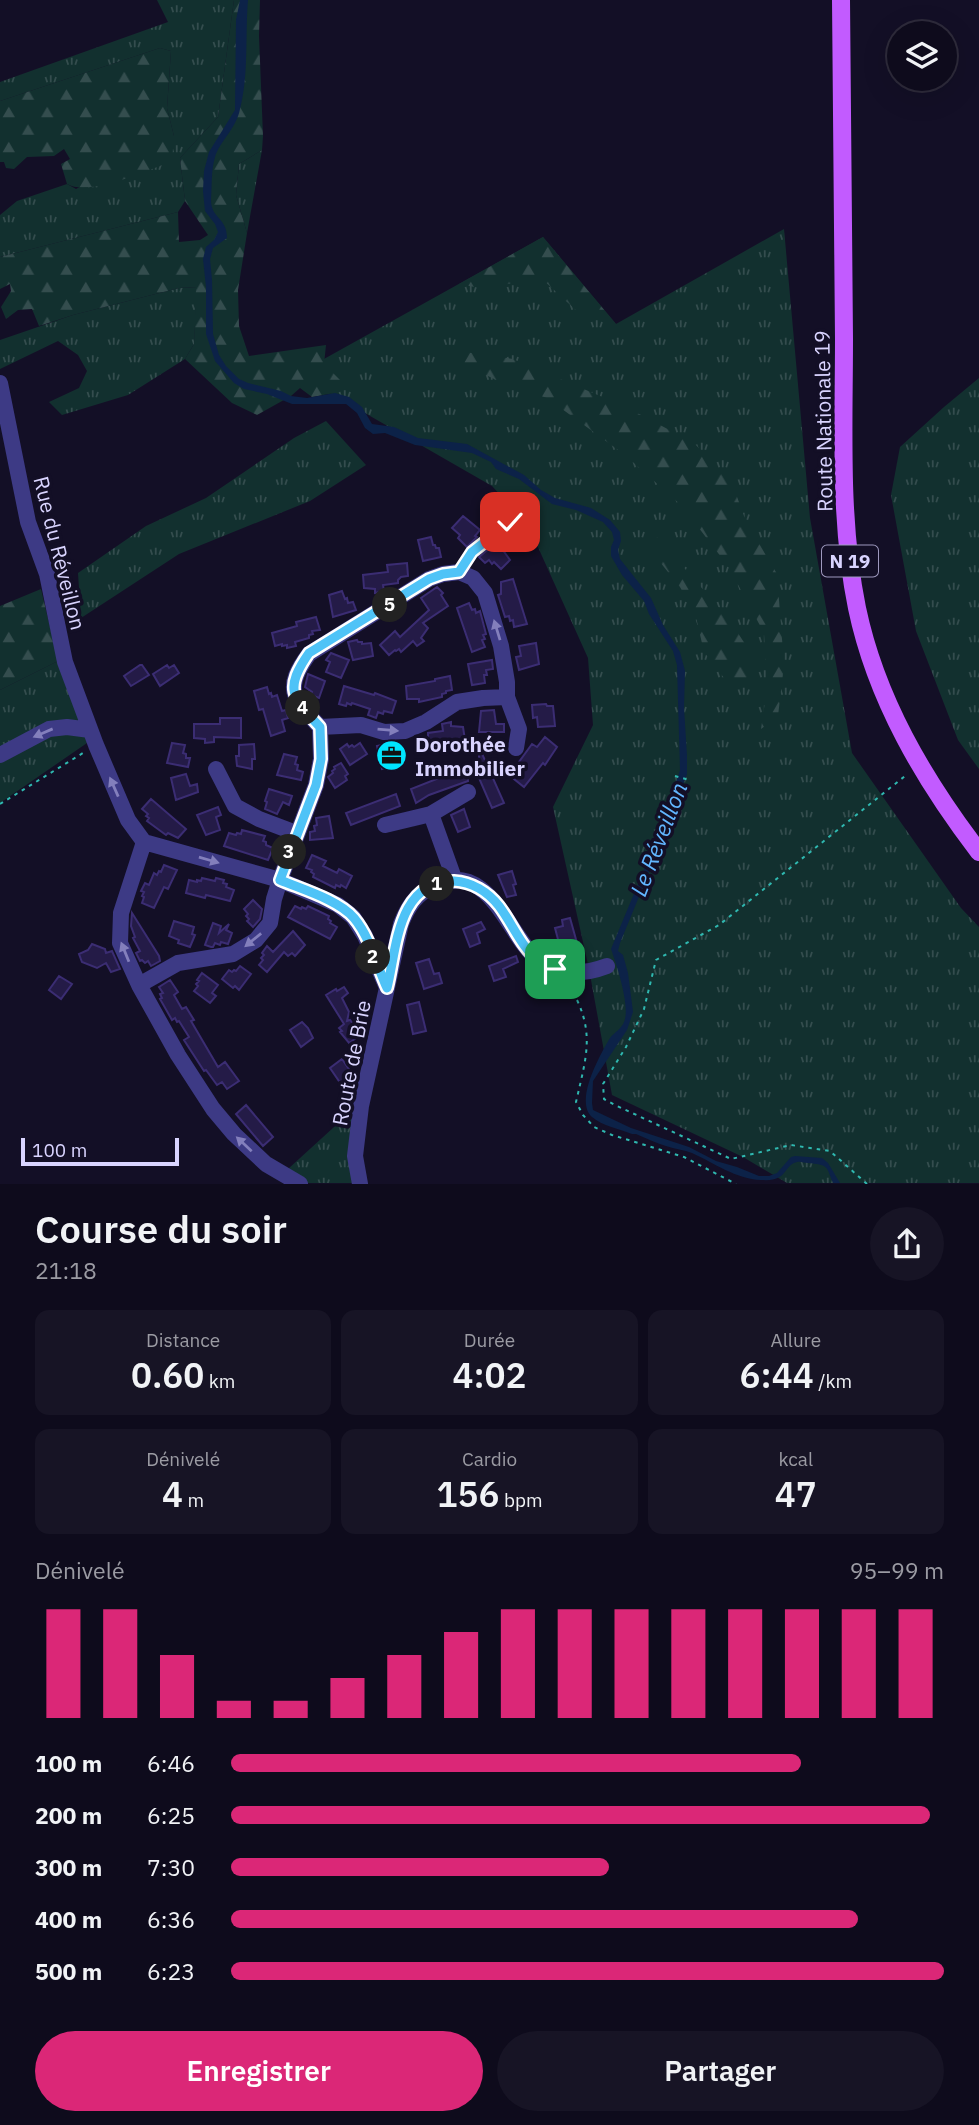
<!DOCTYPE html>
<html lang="fr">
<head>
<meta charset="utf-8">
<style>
  body { margin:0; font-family:"IBM Plex Sans",sans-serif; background:#171425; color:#f1f3f6; height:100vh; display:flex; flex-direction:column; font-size:26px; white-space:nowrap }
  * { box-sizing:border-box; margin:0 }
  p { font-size:23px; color:#9b9ba3 }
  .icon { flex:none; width:38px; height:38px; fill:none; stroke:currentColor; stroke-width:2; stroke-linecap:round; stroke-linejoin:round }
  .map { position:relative; height:1184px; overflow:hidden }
  .sheet { display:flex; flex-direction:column; background:#0e0b1c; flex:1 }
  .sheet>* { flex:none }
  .controls { position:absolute; left:887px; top:21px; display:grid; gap:14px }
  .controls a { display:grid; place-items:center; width:70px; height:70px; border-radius:50%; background:#0e0b1c; box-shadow:0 7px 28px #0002,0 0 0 2px #2e2b3b; font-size:35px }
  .scale { position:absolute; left:21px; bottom:18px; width:158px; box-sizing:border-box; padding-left:7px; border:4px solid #d9d4ff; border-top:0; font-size:19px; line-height:24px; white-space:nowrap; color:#d9d4ff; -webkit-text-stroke:5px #130f26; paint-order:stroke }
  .pin { position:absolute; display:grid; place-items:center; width:60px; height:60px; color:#fff; margin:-30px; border-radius:14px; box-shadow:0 4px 10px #0006 }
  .km { position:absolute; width:35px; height:35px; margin:-18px; border-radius:50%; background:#222; color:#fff; font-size:19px; line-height:35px; text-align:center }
  .round { display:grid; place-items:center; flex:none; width:74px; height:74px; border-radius:37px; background:#171425 }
  .overview { display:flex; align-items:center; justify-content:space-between; height:119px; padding:0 35px }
  h1 { font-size:38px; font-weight:600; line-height:52px }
  .figures { display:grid; grid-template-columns:repeat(3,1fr); gap:10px; height:119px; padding:7px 35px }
  .figures div { display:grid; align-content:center; border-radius:14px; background:#171425; text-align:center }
  .figures b { font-size:35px; font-weight:600 }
  .figures small { font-size:19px; font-weight:400 }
  .figures p { font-size:19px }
  .chart { height:196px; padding:14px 35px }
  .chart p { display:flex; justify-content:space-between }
  .chart svg { width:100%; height:126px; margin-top:7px; stroke:#db2777; stroke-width:6 }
  .button { display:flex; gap:14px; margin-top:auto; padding:14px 35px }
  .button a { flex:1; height:80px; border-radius:42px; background:#db2777; color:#fff; font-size:28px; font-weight:600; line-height:80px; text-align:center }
  .button a+a { background:#171425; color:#f1f3f6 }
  ul { padding:0 35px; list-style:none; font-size:23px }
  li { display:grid; grid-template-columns:112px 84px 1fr; align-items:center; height:52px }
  li i { height:18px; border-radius:9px; background:#db2777 }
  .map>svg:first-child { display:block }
</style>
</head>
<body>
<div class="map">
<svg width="979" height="1184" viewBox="0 0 979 1184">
  <defs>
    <pattern id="grass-tufts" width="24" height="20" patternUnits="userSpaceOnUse" patternTransform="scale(1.75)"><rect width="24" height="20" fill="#12302f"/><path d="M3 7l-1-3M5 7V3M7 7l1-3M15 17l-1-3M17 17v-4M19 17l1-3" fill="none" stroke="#344d4e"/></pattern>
    <pattern id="forest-firs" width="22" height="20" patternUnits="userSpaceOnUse" patternTransform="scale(1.75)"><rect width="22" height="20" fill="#12302f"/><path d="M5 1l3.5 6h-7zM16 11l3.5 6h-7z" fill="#344d4e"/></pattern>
  </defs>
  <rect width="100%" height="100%" fill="#130f26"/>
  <path fill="url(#grass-tufts)" d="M157 0H234L218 117 180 158 185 201 178 212 0 257V215L17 201 67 184 76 189 174 136 167 108 171 51 160 48 0 101V82L168 22Z
    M262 150 247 233 236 195 239 164Z
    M784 229 810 518 852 753 961 908 979 927V1183H787L743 1157 612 1095 589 969 553 807 593 725 588 658 528 525 492 486 297 374 543 237 616 324Z
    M197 287 194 344 185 359 128 395 62 415 49 402 79 388 87 371 78 355 58 341 0 369V340L73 315 179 288Z
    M979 378V769L958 740 916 631 891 495 900 447 944 407Z
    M326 421 366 465 310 501 179 554 81 618 78 573 146 526 206 498 294 438Z
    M58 661 87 743 0 803V690Z
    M356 1107 353 1183H305L288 1169Z"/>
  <path fill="url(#forest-firs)" d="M234 0H260L259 36 263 136 262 150 239 164 236 195 247 233 238 290 239 326 249 356 326 345 324 364 342 382 335 393 312 397 300 388 291 396 257 415 232 403 185 359 194 344 196 287 179 288 73 315 39 326 32 309 18 310 6 319 1 307 11 291 10 284 0 289V257L178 212 179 242 200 240 208 235 185 201 180 158 218 117Z
    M160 48 171 51 167 108 174 136 172 161C149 170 89 197 67 184L61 164 70 159 64 149 54 156 27 157 14 169 6 168 4 162H0V101Z
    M543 237 616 324 580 314 540 277 485 289 459 284Z
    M437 348 513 359 626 407 694 443 732 483 744 516 777 574 784 665 778 716 761 729 767 688 764 633 728 566 682 506 625 455 547 398 507 385 473 369Z
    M651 530 728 618 751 653 750 677 731 687 704 652 696 617 680 587 644 542Z
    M41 589 58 661 0 690V606Z"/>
  <path fill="#0c2248" d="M240 0H248C245 36 249 74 240 109 236 129 220 141 215 157 211 170 212 186 211 200 211 219 227 217 227 238L213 248 210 259 212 280 213 334 219 355 226 366 239 379 248 383 281 391 291 396 307 398 335 393 349 397 362 407 372 424 394 427 418 438 467 444 524 475 541 490 555 498 591 508 610 520 620 532 621 541 618 550 620 559 651 598 663 625 680 652 685 671 684 708 687 756V774L670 821 620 943 618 951 623 955 628 973 633 1012 627 1030 593 1081 592 1103 593 1110 631 1128 689 1147 716 1161 737 1167 759 1176H769L777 1173 791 1157 795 1156 822 1158 828 1163 840 1183H833C826 1165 828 1165 808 1163 804 1163 801 1161 797 1162 782 1166 789 1182 761 1180 736 1179 714 1163 692 1153 684 1150 675 1149 666 1146 656 1143 646 1138 636 1134H632C620 1129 602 1126 592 1117 574 1101 600 1055 610 1038 614 1033 622 1028 624 1022 631 1007 616 963 611 949L658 836 680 770 677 665 673 651 649 614 644 601 622 575 611 556V547L614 540 612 532 603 522 576 510 552 504 519 479 496 469 491 462 472 453 415 445 385 433 373 434 365 428 357 413 346 404H292L267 394 244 389 234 383 215 361 206 334V287L203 259 206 247 214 240 218 232 215 224 205 211 203 191 204 171 209 152 235 110 236 20Z"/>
  <path fill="#241b47" stroke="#3b2d73" stroke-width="2" d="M463 516 480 530 475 536 477 537 467 547 458 538 460 535 452 528Z
    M431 537 433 545H435L436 548H439L441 557 423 561 418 540Z
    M497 542 510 560 501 569 494 562 492 564 489 560 485 563 479 557Z
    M407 563 408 576 401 577 398 580V583L383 585 384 591 375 593V589L364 588 363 575 388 572 387 565Z
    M513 579 527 624 514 627 513 620 510 621 509 616 505 617 498 595 501 594V582Z
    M437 587 443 593 441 595 448 606 423 623 428 628 421 638 424 641 417 646 413 641 401 652 399 649 396 651 395 650 389 655 380 645 395 631 400 637 429 610 421 598Z
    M342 591 345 599 347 598 348 603 353 602 356 610 333 617 329 595Z
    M469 603 472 610 475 609 476 613 480 611 486 634 483 635 485 639 482 640 485 647 472 652 457 608Z
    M316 617 320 630 312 631 313 634 309 635V638L295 642 296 646 287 648V645L282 646V644L275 646 272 633 297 626 296 622Z
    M357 640 358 642H362V644L371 643 373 656 353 660 348 642Z
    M536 643 539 664 519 670 516 657 521 656 519 646Z
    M331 653 349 660 341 678 326 672 330 662 326 660Z
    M492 660 493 669 486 670 487 675H484L485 683 472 685 468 664Z
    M140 665H142L149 675 131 686 124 676Z
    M167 665 169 668 174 665 179 673 160 686 153 674Z
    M308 674 325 681 319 698 311 695 312 692 305 687Z
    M450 676 452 690 446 691V693L442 694V697L419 702V699H407L406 686 435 681V679Z
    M344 686 374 695 375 693 396 701 392 713 384 711 383 714 378 712 376 718 368 715 370 709 352 703 351 705 347 703 346 706 339 704Z
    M267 687 269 694 271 693 272 697 277 695 282 711 286 710 288 718 282 720 285 731 271 736 263 709 259 710 254 691Z
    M546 704 547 706H553L555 726 538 727 537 717 533 718 532 705Z
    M494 710 496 724H504V732H479L481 711Z
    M220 718H241V738L214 737V742L205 743V739L194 738V724H220Z
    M451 722V726L463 727 465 740 438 743 439 751 418 753 417 740 428 737V733L443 731 442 724Z
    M545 737 557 747 545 765 543 763 524 787 514 779 519 773 517 772 519 769 516 766 532 744 537 747Z
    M172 743 185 745 183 753 186 754V758H190L188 767 167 763Z
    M360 743 367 754 350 765 340 749 347 744 349 747 352 745 354 747Z
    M254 744 255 759H252V769L237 766 236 756H239V745Z
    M386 744 387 748 392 747 393 751 401 750 403 762 382 769 377 746Z
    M479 747 504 803 492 808 479 778Z
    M284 754 297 757 295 764 298 765 297 770 303 772 301 780 277 775Z
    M341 763 348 774 345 776 347 780 335 788 328 777 333 773 332 771 335 769 334 767Z
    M467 767 468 781 429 795 416 803 411 789Z
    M186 774 190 786 197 784 198 792 176 800 171 778Z
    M269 789 292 796 289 805 283 802 277 814 265 809 267 802 265 801Z
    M396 794 400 806 351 825 346 813Z
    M151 799 186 829 178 838 168 833 166 835 147 821 149 818 146 816 148 814 142 809Z
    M218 807 221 815 216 817 220 830 206 835 197 815Z
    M464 809 470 827 458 832 451 815Z
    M329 816 333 838 310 840V832L315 831 314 826 317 825 316 818Z
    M242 830 265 836 263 841 266 842V845L273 848 268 860 224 846 229 833 236 835 237 833 241 834Z
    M312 855 326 861 323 866 337 873 339 869 352 876 346 888 341 885 340 887 336 885 335 888 313 877 314 874 311 872 312 870 306 868Z
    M164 865 177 870 168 889 164 887 154 908 142 903 144 897 142 896 144 892 141 891 145 883 149 885 154 873 157 875 159 871 161 872Z
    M512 871 516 884 513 885 516 895 507 897 498 875Z
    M202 878 215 881 216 878 224 880 223 883 227 884 226 887 234 890 230 901 206 895 205 898 186 893 189 880 197 882V880L201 881Z
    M253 900 262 909 260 919 253 927 247 921 249 919 246 916 248 914 244 909Z
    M295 906 301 909 302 907 306 909 308 906 329 916 328 919 331 921 330 923 337 927 330 939 288 917Z
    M132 913 159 956 160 961 151 966 148 961 145 963 142 960 140 961 136 953 140 951 133 938 135 937 131 926Z
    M570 918 577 943 560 947 555 928 563 926 562 920Z
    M174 921 194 927 192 934 195 935 190 947 178 943 179 940 169 936Z
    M481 922 485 929 477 933 480 943 470 947 463 929Z
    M213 923 221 926 219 933 229 924 226 930 232 933 228 944 221 942 220 945 215 943 213 947H211L205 945Z
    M293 931 305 945 295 956 292 953 288 956 284 952 267 972 259 965 263 960 261 958 264 955 262 953 267 946 273 952Z
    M92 944 105 949 106 953 112 951 120 969 111 972 106 963 97 968 82 962 79 954 88 950Z
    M516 956 518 962 503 969 506 977 494 981 489 966Z
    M429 959 434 974 439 973 442 983 424 989 416 963Z
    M240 966 251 974 239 990 235 986 233 988 222 979 229 970 232 972 234 970 236 971Z
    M202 973 218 985 212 993 216 996 210 1003 194 991 198 986 196 984 199 981 197 980Z
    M59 976 72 984 61 999 49 990Z
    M170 980 178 992 174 995 182 1009 186 1007 194 1020 191 1021 218 1067 225 1062 239 1081 227 1089 222 1082 217 1085 206 1070 204 1071 184 1040 189 1037 179 1021 177 1022 175 1018 172 1020 160 999 162 998 160 994 163 993 159 987Z
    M344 987 348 993 342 998 349 1012 347 1021 350 1020 357 1029 355 1031 358 1037 349 1043 340 1032 342 1031 339 1028 344 1024 326 995 336 989 337 991Z
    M419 1002 426 1031 413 1034 407 1005Z
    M302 1022 308 1028 313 1038 301 1047 290 1030Z
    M342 1059 353 1075 341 1084 330 1068Z
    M246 1105 273 1137 263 1146 236 1114Z"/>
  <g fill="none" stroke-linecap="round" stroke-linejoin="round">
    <path stroke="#2fb8b0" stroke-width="2" stroke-dasharray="3.5 5" stroke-linecap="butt" d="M467 561 472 552 510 522
      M675 776 689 780
      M0 804 83 753
      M569 985C596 1030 587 1054 576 1102L583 1115 594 1127 612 1135 684 1157 736 1184
      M867 1184 830 1151 791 1145 731 1159 615 1105 604 1099 603 1084 626 1047 644 1009 656 960 719 925 905 776"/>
    <path stroke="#3d3a85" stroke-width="16" d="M0 383 28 522 47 574 65 662 96 745 128 820 144 842
      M320 727 361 725 384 732 405 731 426 722 457 702 483 698 507 697
      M0 755 49 729 67 727 90 730
      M216 769 235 806 259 819 296 833
      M431 814 455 881
      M385 825 431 814 468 792
      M144 842 121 913 120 943 139 985 178 1055 213 1109 234 1134 266 1164 300 1184
      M144 842 280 880 338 905 353 917 365 936 387 988
      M139 985 178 963 233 954 256 940 270 923 274 899 280 880 316 785 321 759 320 727C293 698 283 689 309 654L429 579 443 574 459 572 473 578 485 593 501 646 507 682V697L519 729 516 748
      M360 1184 355 1156 361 1106 401 924C408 906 416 894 435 885 490 859 508 937 539 961 559 977 586 974 607 966"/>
    <path stroke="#c25bff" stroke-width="18" d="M841 0C843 113 844 226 844 339 844 428 839 520 857 608 876 699 924 780 979 852"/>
  </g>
  <defs><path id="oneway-solid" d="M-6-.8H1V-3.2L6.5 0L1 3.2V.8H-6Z" transform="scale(1.75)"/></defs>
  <g fill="#837fbc">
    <use href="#oneway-solid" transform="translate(497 630) rotate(-107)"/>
    <use href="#oneway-solid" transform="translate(388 730) rotate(5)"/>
    <use href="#oneway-solid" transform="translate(43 733) rotate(157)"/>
    <use href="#oneway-solid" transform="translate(114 787) rotate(-114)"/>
    <use href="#oneway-solid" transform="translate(209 860) rotate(16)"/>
    <use href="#oneway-solid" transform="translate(253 940) rotate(141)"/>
    <use href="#oneway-solid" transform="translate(125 952) rotate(-112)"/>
    <use href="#oneway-solid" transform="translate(244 1144) rotate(-137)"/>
  </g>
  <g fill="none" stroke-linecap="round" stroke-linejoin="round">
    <defs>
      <path id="route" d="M510 522 472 552 459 572 443 574 429 579 309 653C283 690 293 698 320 727L321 759 316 785 280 880C301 889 339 900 354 918 370 937 377 966 387 988 397 948 397 881 454 881 472 882 488 892 499 906 512 923 522 949 540 962 545 965 550 967 555 969"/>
    </defs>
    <use href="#route" stroke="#fff" stroke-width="14"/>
    <use href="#route" stroke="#4fc3f7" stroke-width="9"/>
  </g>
  <defs>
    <symbol id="office-disc" viewBox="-11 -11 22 22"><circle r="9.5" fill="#00e5ff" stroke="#130f26"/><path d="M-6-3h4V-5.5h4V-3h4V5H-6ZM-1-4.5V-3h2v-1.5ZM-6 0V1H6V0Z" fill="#111"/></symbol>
  </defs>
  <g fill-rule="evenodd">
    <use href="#office-disc" x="374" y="738" width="35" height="35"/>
  </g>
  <g text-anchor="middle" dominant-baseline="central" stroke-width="7" stroke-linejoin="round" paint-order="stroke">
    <rect fill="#130f26" stroke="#9e99be" stroke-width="2" x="822" y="545.5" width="56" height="31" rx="5"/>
    <g font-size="19" font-weight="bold" fill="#d9d4ff">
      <text x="850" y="561">N 19</text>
    </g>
    <g font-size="21" fill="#d9d4ff" stroke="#130f26">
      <text transform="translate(823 421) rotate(-91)">Route Nationale 19</text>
      <text transform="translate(60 553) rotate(76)">Rue du Réveillon</text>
      <text transform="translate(351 1063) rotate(-79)">Route de Brie</text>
    </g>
    <g font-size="21" font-weight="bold" fill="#d9d4ff" stroke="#130f26" text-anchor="start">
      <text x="415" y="744">Dorothée<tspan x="415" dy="24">Immobilier</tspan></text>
    </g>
    <g font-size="23" font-style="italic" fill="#62b6ff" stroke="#130f26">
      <text transform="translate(658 839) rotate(-69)">Le Réveillon</text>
    </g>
  </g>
</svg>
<div class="controls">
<a><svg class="icon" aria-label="layers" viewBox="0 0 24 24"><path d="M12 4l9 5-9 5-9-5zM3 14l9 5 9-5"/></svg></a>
</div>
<div class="scale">100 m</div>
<div class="pin" style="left:555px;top:969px;background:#1e9e55"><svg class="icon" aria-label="arrive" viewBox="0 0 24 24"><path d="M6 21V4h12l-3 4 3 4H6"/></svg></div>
<div class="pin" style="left:510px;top:522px;background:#d93025"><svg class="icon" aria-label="check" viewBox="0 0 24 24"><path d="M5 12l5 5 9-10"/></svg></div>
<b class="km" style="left:437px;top:884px">1</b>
<b class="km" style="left:373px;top:957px">2</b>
<b class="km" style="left:289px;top:852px">3</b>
<b class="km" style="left:303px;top:708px">4</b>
<b class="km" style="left:390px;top:605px">5</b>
</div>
<section class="sheet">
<div class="overview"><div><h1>Course du soir</h1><p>21:18</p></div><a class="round"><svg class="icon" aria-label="share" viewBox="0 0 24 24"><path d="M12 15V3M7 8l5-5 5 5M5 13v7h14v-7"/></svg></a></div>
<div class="figures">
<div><p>Distance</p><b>0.60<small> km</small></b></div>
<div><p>Durée</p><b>4:02</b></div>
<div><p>Allure</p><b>6:44<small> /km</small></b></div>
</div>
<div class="figures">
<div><p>Dénivelé</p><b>4<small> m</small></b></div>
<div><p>Cardio</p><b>156<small> bpm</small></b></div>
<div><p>kcal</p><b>47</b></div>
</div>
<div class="chart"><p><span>Dénivelé</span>95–99 m</p>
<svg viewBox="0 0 160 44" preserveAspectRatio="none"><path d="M5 44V6M15 44V6M25 44V22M35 44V38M45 44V38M55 44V30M65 44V22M75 44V14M85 44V6M95 44V6M105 44V6M115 44V6M125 44V6M135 44V6M145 44V6M155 44V6"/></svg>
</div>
<ul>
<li><b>100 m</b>6:46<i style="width:80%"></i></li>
<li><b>200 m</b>6:25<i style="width:98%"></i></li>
<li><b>300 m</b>7:30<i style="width:53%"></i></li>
<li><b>400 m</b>6:36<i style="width:88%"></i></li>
<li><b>500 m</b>6:23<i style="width:100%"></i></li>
</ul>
<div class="button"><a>Enregistrer</a><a>Partager</a></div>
</section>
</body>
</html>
